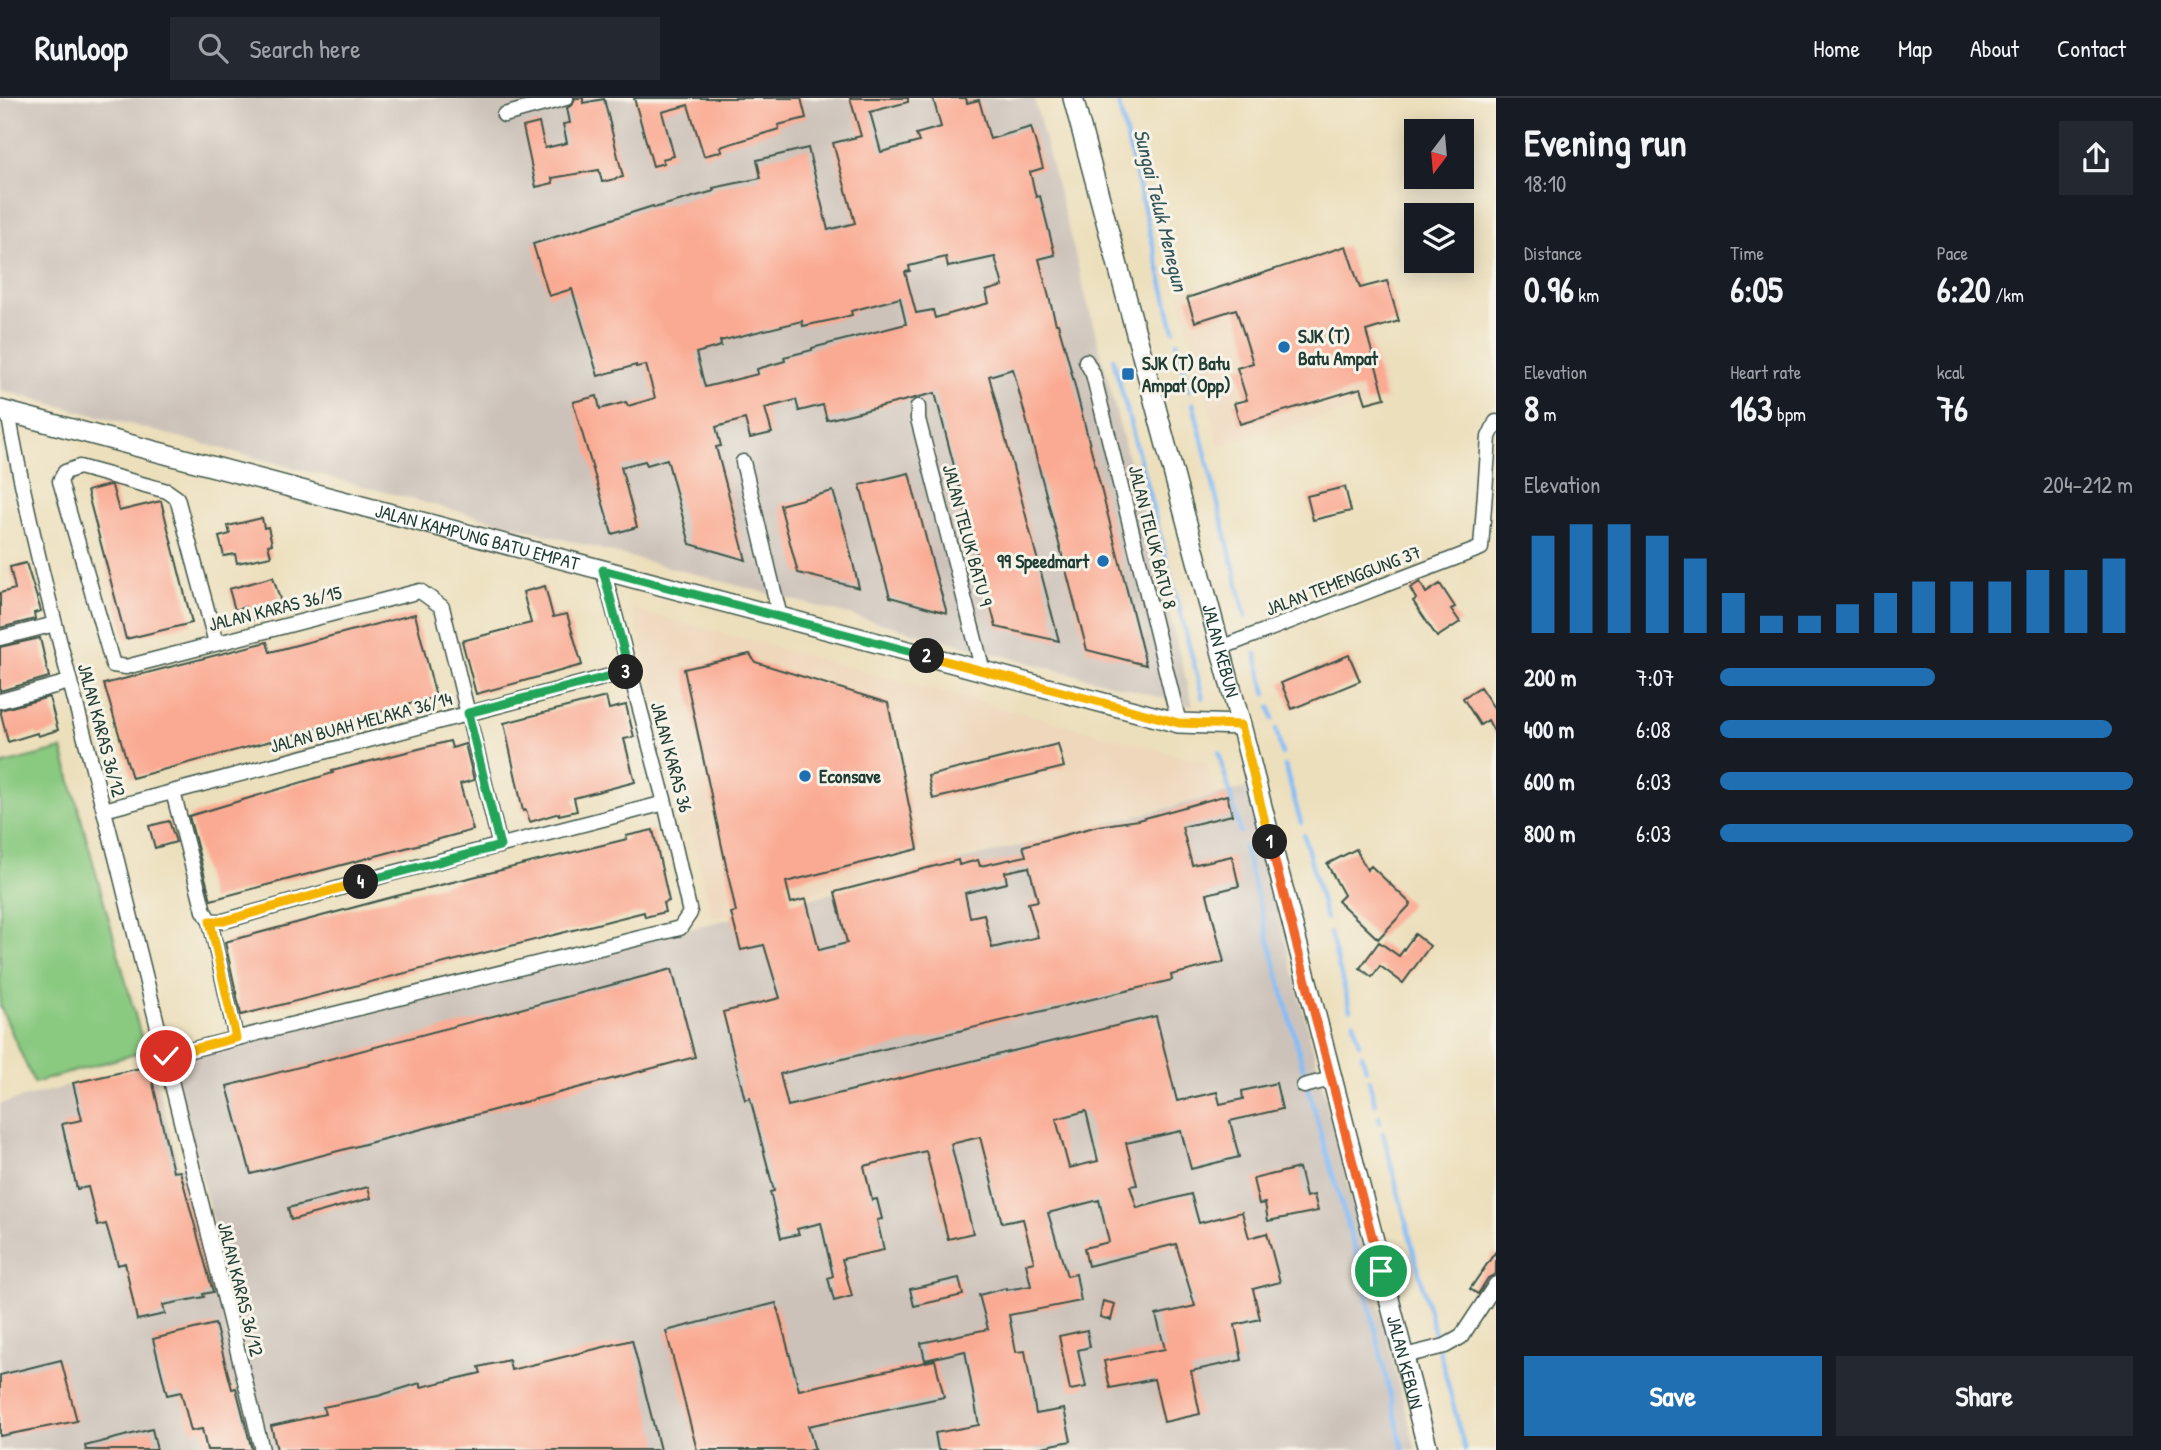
<!DOCTYPE html>
<html lang="en">
<head>
<meta charset="utf-8">
<style>
  body { margin:0; font-family:"Patrick Hand",sans-serif; background:#242831; color:#f1f3f6; height:100vh; display:flex; flex-direction:column; font-size:26px; white-space:nowrap }
  * { box-sizing:border-box; margin:0 }
  p { font-size:23px; color:#9ea1a6 }
  .icon { flex:none; width:38px; height:38px; fill:none; stroke:currentColor; stroke-width:2; stroke-linecap:round; stroke-linejoin:round }
  .map { position:relative; flex:1; overflow:hidden }
  .drawer { display:flex; flex-direction:column; background:#171b24; width:665px }
  .drawer>* { flex:none }
  .needle { width:46px; rotate:196deg }
  .fabs { position:absolute; left:1404px; top:21px; display:grid; gap:14px }
  .fabs a { display:grid; place-items:center; width:70px; height:70px; border-radius:0px; background:#171b24; box-shadow:0 4px 18px #0003; font-size:35px }
  .pin { position:absolute; display:grid; place-items:center; width:60px; height:60px; color:#fff; margin:-30px; border:4px solid #fff; border-radius:50%; box-shadow:0 2px 7px #0007 }
  .km { position:absolute; width:35px; height:35px; margin:-18px; border-radius:50%; background:#222; color:#fff; font-size:19px; line-height:35px; text-align:center }
  .round { display:grid; place-items:center; flex:none; width:74px; height:74px; border-radius:0px; background:#242831 }
  .headline { display:flex; align-items:center; justify-content:space-between; height:119px; padding:0 28px }
  h1 { font-size:38px; font-weight:800; line-height:52px }
  .stats { display:grid; grid-template-columns:repeat(3,1fr); gap:10px; height:119px; padding:7px 28px }
  .stats div { display:grid; align-content:center }
  .stats b { font-size:35px; font-weight:800 }
  .stats small { font-size:19px; font-weight:400 }
  .stats p { font-size:19px }
  .chart { height:196px; padding:14px 28px }
  .chart p { display:flex; justify-content:space-between }
  .chart svg { width:100%; height:126px; margin-top:7px; stroke:#1f6fb2; stroke-width:6 }
  .action { display:flex; gap:14px; margin-top:auto; padding:14px 28px }
  .action a { flex:1; height:80px; border-radius:0px; background:#1f6fb2; color:#fff; font-size:28px; font-weight:800; line-height:80px; text-align:center }
  .action a+a { background:#242831; color:#f1f3f6 }
  ul { padding:0 28px; list-style:none; font-size:23px }
  li { display:grid; grid-template-columns:112px 84px 1fr; align-items:center; height:52px }
  li i { height:18px; border-radius:9px; background:#1f6fb2 }
  header { display:flex; align-items:center; gap:42px; box-sizing:border-box; height:98px; padding:0 35px; background:#171b24; border-bottom:2px solid #363941 }
  header strong { font-size:33px }
  nav { display:flex; gap:38px; margin-inline-start:auto; font-size:24px }
  .search { width:490px; height:63px; background:#242831; display:flex; align-items:center; gap:18px; box-sizing:border-box; padding:0 24px; border-radius:0px; color:#9ea1a6; font-size:26px }
  main { display:flex; flex:1; min-height:0 }
  .map>svg:first-child { display:block }
</style>
</head>
<body>
<header>
<strong>Runloop</strong>
<div class="search"><svg class="icon" aria-label="search" viewBox="0 0 24 24"><circle cx="10" cy="10" r="6"/><path d="M15 15l6 6"/></svg>Search here</div>
<nav><a>Home</a><a>Map</a><a>About</a><a>Contact</a></nav>
</header>
<main>
<div class="map">
<svg width="1496" height="1352" viewBox="0 0 1496 1352">
  <rect width="100%" height="100%" fill="#f7f3e8"/>
  <filter id="ink" filterUnits="userSpaceOnUse"><feTurbulence type="fractalNoise" baseFrequency=".0143" numOctaves="2"/><feDisplacementMap in="SourceGraphic" scale="14" xChannelSelector="R" yChannelSelector="G"/><feConvolveMatrix kernelMatrix="1 2 1 2 8 2 1 2 1" color-interpolation-filters="sRGB"/></filter>
  <filter id="wash" filterUnits="userSpaceOnUse"><feTurbulence type="fractalNoise" baseFrequency=".00686" numOctaves="4" result="noise"/><feDisplacementMap in="SourceGraphic" scale="28" xChannelSelector="R" yChannelSelector="G"/><feGaussianBlur stdDeviation="1.57" result="paint"/><feColorMatrix in="noise" values="0 0 0 0 0 0 0 0 0 0 0 0 0 0 0 0 0 1.4 0 .05"/><feComposite in="paint" operator="in"/></filter>
  <g filter="url(#wash)">
    <rect width="100%" height="100%" fill="#ecdfbc"/>
    <path fill="#eed7bb" d="M1349 151 1389 302 1219 347 1179 195Z
      M632 511 1207 665 1218 696 713 820Z"/>
    <path fill="#ccc2b9" d="M0 0H1034L1193 608 0 292Z
      M1246 690 1416 1352H270L172 962Z
      M152 966 179 1070 186 1069 256 1352H0V1006Z"/>
    <path fill="#89c980" stroke="#54835a" stroke-width="2" d="M62 651 145 953 34 985 0 908V667Z"/>
    <g fill="none" stroke-linecap="round" stroke-linejoin="round">
      <path stroke="#85bcf5" stroke-width="4.5" d="M1117 0 1174 232
        M1177 244 1189 292
        M1113 260 1203 600
        M1193 305 1246 519
        M1256 556 1266 596
        M1270 609 1273 621
        M1276 631 1282 656
        M1219 655 1240 734
        M1285 668 1301 725
        M1304 737 1326 821
        M1244 749 1323 1044 1361 1171 1403 1352
        M1330 835 1350 912
        M1354 924 1359 946
        M1362 957 1366 971
        M1369 982 1375 1006
        M1379 1018 1380 1025
        M1383 1035 1465 1352"/>
    </g>
    <g id="blocks">
      <path fill="#faaa93" fill-rule="evenodd" d="M575 0H583V5L604 1 623 79 602 84 599 72 552 80 553 85 536 89 523 29 539 25 545 50 567 45 563 26 570 25 567 10 573 6Z
        M634 0H801L806 20 778 27 779 31 720 49 722 53 704 58 688 7 662 14 674 58 662 61 664 65 653 68Z
        M850 0H908V4L870 14 881 54 919 44 916 36 941 29 933 0H966L967 5 979 2 990 41 1031 29 1043 70 1030 74 1036 99 1040 98 1055 157 1039 161 1056 226H1058L1067 257 1146 567 1087 552 1013 271 989 278 1059 543 996 529 935 295 827 322 823 307 799 313 796 302 765 310 772 335 750 340 745 321 716 329 721 348 716 349 746 462 690 446 667 361 647 367 645 363 621 369 637 429 612 436 573 304 597 298 600 311 626 304 628 308 655 300 646 267 636 269V267L598 278 572 191 549 198 533 146 653 108 654 110 714 93 713 90 761 80 757 62 808 50 828 132 855 125 833 45 861 38ZM946 159 948 169 995 159 1003 188 986 193 989 205 935 220 933 212 916 215 905 174 910 173 909 168ZM900 200 906 226 812 250V252L784 259 785 263 757 271 758 276 705 289 696 255 721 248 720 243 802 223 803 228 832 222 852 217 851 213Z
        M1346 148 1360 190 1387 183 1399 223 1366 233 1385 300 1366 305 1361 290 1240 326 1234 305 1247 302 1237 270 1253 265 1236 211 1195 224 1187 200Z
        M909 375 934 471 947 515 890 499 882 471 860 387Z
        M109 387 112 388 119 413 161 403 192 525 126 541 87 393Z
        M1345 389 1351 413 1313 422 1307 398Z
        M833 393 847 440 859 490 798 475 780 407Z
        M262 420 264 430 268 429 272 446 268 447 271 458 237 465 235 456 224 458 219 439 230 436 228 428Z
        M26 465 41 513 34 515 35 521 0 530V495L15 491 10 469Z
        M273 479 284 514 248 523 245 509 235 512 229 491Z
        M1420 484 1426 495 1440 486 1455 509 1451 511 1460 524 1437 539 1413 503 1416 501 1410 490Z
        M545 488 553 519 567 516 582 567 476 596 462 543 531 525 523 494Z
        M415 516 436 599 132 680 104 586 267 544 270 554Z
        M40 540 49 579 0 593V549Z
        M750 556 755 564 888 605 918 751 786 784 791 805 806 801 819 852 847 845 835 794 958 762 959 767 978 762 980 768 1026 758 1023 748 1098 728 1138 722 1227 697 1232 717 1182 729 1192 767 1232 758 1239 788 1207 796 1224 864 1171 877 1172 882 780 976 788 1008 1156 918 1177 1003 1217 994 1220 1006 1243 1001 1242 993 1276 985 1282 1011 1230 1023 1239 1059 1191 1071 1181 1033 1126 1045 1137 1087 1130 1088 1137 1110 1191 1096 1199 1125 1242 1114 1249 1140 1267 1135 1280 1184 1253 1191 1260 1221 1235 1227 1242 1262 1191 1273 1200 1316 1164 1324 1154 1281 1110 1290 1104 1263 1165 1251 1156 1217 1195 1208 1176 1146 1088 1168 1084 1150 1109 1144 1099 1102 1048 1115 1067 1178 1076 1176 1081 1203 1009 1217 1016 1254 1025 1253 1036 1316 1064 1311 1071 1343 1027 1352H938L935 1335 979 1327 965 1253 925 1262 921 1245 988 1231 979 1197 1006 1190V1192L1031 1188 1026 1166 1034 1164 1023 1121 1002 1125 980 1039 951 1046 973 1135 948 1141 926 1053 864 1068 872 1102 877 1101 882 1121 877 1122 884 1152 842 1161 852 1198 834 1203 828 1180 833 1178 821 1125 797 1131 799 1136 781 1140 770 1094 774 1093 750 1000 745 1002 723 914 780 900 764 847 741 852 731 815 736 814 684 571ZM1029 769 1038 803 1028 805 1038 839 992 850 984 816 970 819 965 795 1007 785 1005 774ZM1086 1013 1098 1063 1069 1070 1056 1021Z
        M1349 557 1360 583 1292 611 1281 585Z
        M1480 589 1496 613V637L1488 622 1480 627 1463 600Z
        M49 599 58 632 38 638 37 635 8 644 0 612Z
        M606 599 609 611 626 607 634 639 624 641 635 684 574 700 577 713 559 717V715L530 724 526 712 523 713 504 625Z
        M450 643 452 650 465 646 474 682 460 686 473 732 211 802 189 718 333 675 332 673Z
        M1058 646 1064 669 933 701 928 678Z
        M169 723 176 744 155 750 149 728Z
        M653 732 669 803 663 805 665 814 645 819 644 814 241 917 225 844 400 797 627 741 626 738Z
        M1356 751 1367 772 1371 768 1411 806 1378 841 1338 803 1344 797 1327 766Z
        M1415 836 1430 848 1403 885 1380 868 1372 879 1360 870 1379 844 1399 858Z
        M672 871 695 959 251 1076 227 988Z
        M149 968 173 1074 180 1073 213 1194 203 1196 204 1199 163 1207 165 1216 137 1222 125 1165 118 1167 106 1126 98 1128 88 1089 77 1091 62 1026 82 1022 73 985Z
        M1299 1070 1306 1099 1314 1097 1318 1113 1268 1123 1265 1105 1259 1106 1253 1081Z
        M368 1089 371 1100 291 1122 288 1110Z
        M1496 1153V1176L1488 1180 1478 1196 1470 1191Z
        M959 1180 963 1197 914 1208 910 1191Z
        M1103 1203 1115 1206 1111 1222 1100 1219Z
        M776 1205 799 1292 935 1262 944 1299 808 1328 815 1352H697L666 1233Z
        M215 1226 232 1291 236 1290 252 1352H207L202 1331 191 1333 181 1294 167 1297 153 1241Z
        M1087 1232 1090 1249 1078 1252 1086 1289 1070 1292 1059 1238Z
        M632 1242 660 1352H277L271 1328 325 1316 323 1309 378 1298 420 1285 421 1289 481 1275 479 1269 509 1262 511 1272Z
        M61 1262 77 1323 0 1338V1277Z
        M152 1331 157 1352H86L85 1348Z"/>
    </g>
  </g>
  <g filter="url(#ink)">
    <use href="#blocks" fill-opacity="0" stroke="#3e5548" stroke-width="2"/>
    <g fill="none" stroke-linecap="round" stroke-linejoin="round">
      <defs>
        <path id="minor" d="M504 17 566 0
          M1086 263 1093 276 1179 625
          M918 309V321L983 573
          M8 314C35 466 79 613 117 763 166 959 212 1156 262 1352
          M743 364 780 519
          M0 540 55 526
          M216 545 177 400 167 393 79 369 65 374 60 383 113 567 126 569 420 493 442 509 500 748
          M1220 550 1481 450 1489 339 1496 324
          M0 603 69 584
          M173 694 204 813 210 823 236 940
          M104 712 629 573
          M210 823H224L389 776 665 705
          M166 958 680 830 690 815 665 705 603 472
          M1304 988 1331 981
          M1404 1258 1445 1248 1461 1239 1496 1186"/>
        <g id="secondary">
          <path id="s1" d="M1073 0 1241 627 1428 1352"/>
          <path id="s2" d="M0 312 1179 625 1241 627"/>
        </g>
      </defs>
      <use href="#minor" stroke="#3e5548" stroke-width="17"/>
      <use href="#secondary" stroke="#3e5548" stroke-width="22"/>
      <use href="#minor" stroke="#fff" stroke-width="14"/>
      <use href="#secondary" stroke="#fff" stroke-width="19"/>
    </g>
  </g>
  <g fill="none" stroke-linecap="round" stroke-linejoin="round" filter="url(#ink)">
    <defs>
      <path id="split-1" d="M1270 744 1381 1173"/>
      <path id="split-2" d="M927 558 1179 625 1241 627 1270 744"/>
      <path id="split-3" d="M626 574 629 573 603 472 927 558"/>
      <path id="split-4" d="M361 784 500 748 468 615 626 574"/>
      <path id="split-5" d="M166 958 236 940 210 823H224L361 784"/>
    </defs>
    <use href="#split-1" stroke="#fff" stroke-width="14"/>
    <use href="#split-2" stroke="#fff" stroke-width="14"/>
    <use href="#split-3" stroke="#fff" stroke-width="14"/>
    <use href="#split-4" stroke="#fff" stroke-width="14"/>
    <use href="#split-5" stroke="#fff" stroke-width="14"/>
    <use href="#split-1" stroke="#f0652b" stroke-width="9"/>
    <use href="#split-2" stroke="#f5b400" stroke-width="9"/>
    <use href="#split-3" stroke="#22a559" stroke-width="9"/>
    <use href="#split-4" stroke="#22a559" stroke-width="9"/>
    <use href="#split-5" stroke="#f5b400" stroke-width="9"/>
  </g>
  <g fill="#1f6fb2" stroke="#f7f3e8" stroke-width="2.5">
    <circle cx="1284" cy="249" r="7"/>
    <rect x="1121" y="269" width="14" height="14" rx="3.5"/>
    <circle cx="1103" cy="463" r="7"/>
    <circle cx="805" cy="678" r="7"/>
  </g>
  <g text-anchor="middle" dominant-baseline="central" stroke-width="6" stroke-linejoin="round" paint-order="stroke">
    <g font-size="19" font-weight="bold" fill="#1f3d34" stroke="#f7f3e8" text-anchor="start">
      <text x="1298" y="238">SJK (T)<tspan x="1298" dy="22">Batu Ampat</tspan></text>
      <text x="1142" y="265">SJK (T) Batu<tspan x="1142" dy="22">Ampat (Opp)</tspan></text>
      <text x="1089" y="463" text-anchor="end">99 Speedmart</text>
      <text x="819" y="678">Econsave</text>
    </g>
    <g font-size="19" fill="#1f3d34" stroke="#f7f3e8">
      <text transform="translate(968 437) rotate(75)">JALAN TELUK BATU 9</text>
      <text stroke="none"><textPath href="#s2" startOffset="494">JALAN KAMPUNG BATU EMPAT</textPath></text>
      <text transform="translate(1153 439) rotate(76)">JALAN TELUK BATU 8</text>
      <text transform="translate(1343 482) rotate(-21)">JALAN TEMENGGUNG 37</text>
      <text transform="translate(275 510) rotate(-14)">JALAN KARAS 36/15</text>
      <text stroke="none"><textPath href="#s1" startOffset="572">JALAN KEBUN</textPath></text>
      <text transform="translate(361 624) rotate(-15)">JALAN BUAH MELAKA 36/14</text>
      <text transform="translate(102 632) rotate(75)">JALAN KARAS 36/12</text>
      <text transform="translate(672 659) rotate(75)">JALAN KARAS 36</text>
      <text transform="translate(241 1191) rotate(76)">JALAN KARAS 36/12</text>
      <text stroke="none"><textPath href="#s1" startOffset="1307">JALAN KEBUN</textPath></text>
    </g>
    <g font-size="21" font-style="italic" fill="#33565b" stroke="#f7f3e8">
      <text transform="translate(1161 112) rotate(76)">Sungai Teluk Menegun</text>
    </g>
  </g>
</svg>
<div class="fabs">
<a><svg class="needle" viewBox="-14 -14 28 28"><path d="M0-13l5 13h-10z" fill="#e53935"/><path d="M0 13l5-13h-10z" fill="#9ea1a6"/></svg></a>
<a><svg class="icon" aria-label="layers" viewBox="0 0 24 24"><path d="M12 4l9 5-9 5-9-5zM3 14l9 5 9-5"/></svg></a>
</div>
<div class="pin" style="left:1381px;top:1173px;background:#1e9e55"><svg class="icon" aria-label="arrive" viewBox="0 0 24 24"><path d="M6 21V4h12l-3 4 3 4H6"/></svg></div>
<div class="pin" style="left:166px;top:958px;background:#d93025"><svg class="icon" aria-label="check" viewBox="0 0 24 24"><path d="M5 12l5 5 9-10"/></svg></div>
<b class="km" style="left:1270px;top:744px">1</b>
<b class="km" style="left:927px;top:558px">2</b>
<b class="km" style="left:626px;top:574px">3</b>
<b class="km" style="left:361px;top:784px">4</b>
</div>
<section class="drawer">
<div class="headline"><div><h1>Evening run</h1><p>18:10</p></div><a class="round"><svg class="icon" aria-label="share" viewBox="0 0 24 24"><path d="M12 15V3M7 8l5-5 5 5M5 13v7h14v-7"/></svg></a></div>
<div class="stats">
<div><p>Distance</p><b>0.96<small> km</small></b></div>
<div><p>Time</p><b>6:05</b></div>
<div><p>Pace</p><b>6:20<small> /km</small></b></div>
</div>
<div class="stats">
<div><p>Elevation</p><b>8<small> m</small></b></div>
<div><p>Heart rate</p><b>163<small> bpm</small></b></div>
<div><p>kcal</p><b>76</b></div>
</div>
<div class="chart"><p><span>Elevation</span>204–212 m</p>
<svg viewBox="0 0 160 44" preserveAspectRatio="none"><path d="M5 44V10M15 44V6M25 44V6M35 44V10M45 44V18M55 44V30M65 44V38M75 44V38M85 44V34M95 44V30M105 44V26M115 44V26M125 44V26M135 44V22M145 44V22M155 44V18"/></svg>
</div>
<ul>
<li><b>200 m</b>7:07<i style="width:52%"></i></li>
<li><b>400 m</b>6:08<i style="width:95%"></i></li>
<li><b>600 m</b>6:03<i style="width:100%"></i></li>
<li><b>800 m</b>6:03<i style="width:100%"></i></li>
</ul>
<div class="action"><a>Save</a><a>Share</a></div>
</section>
</main>
</body>
</html>
